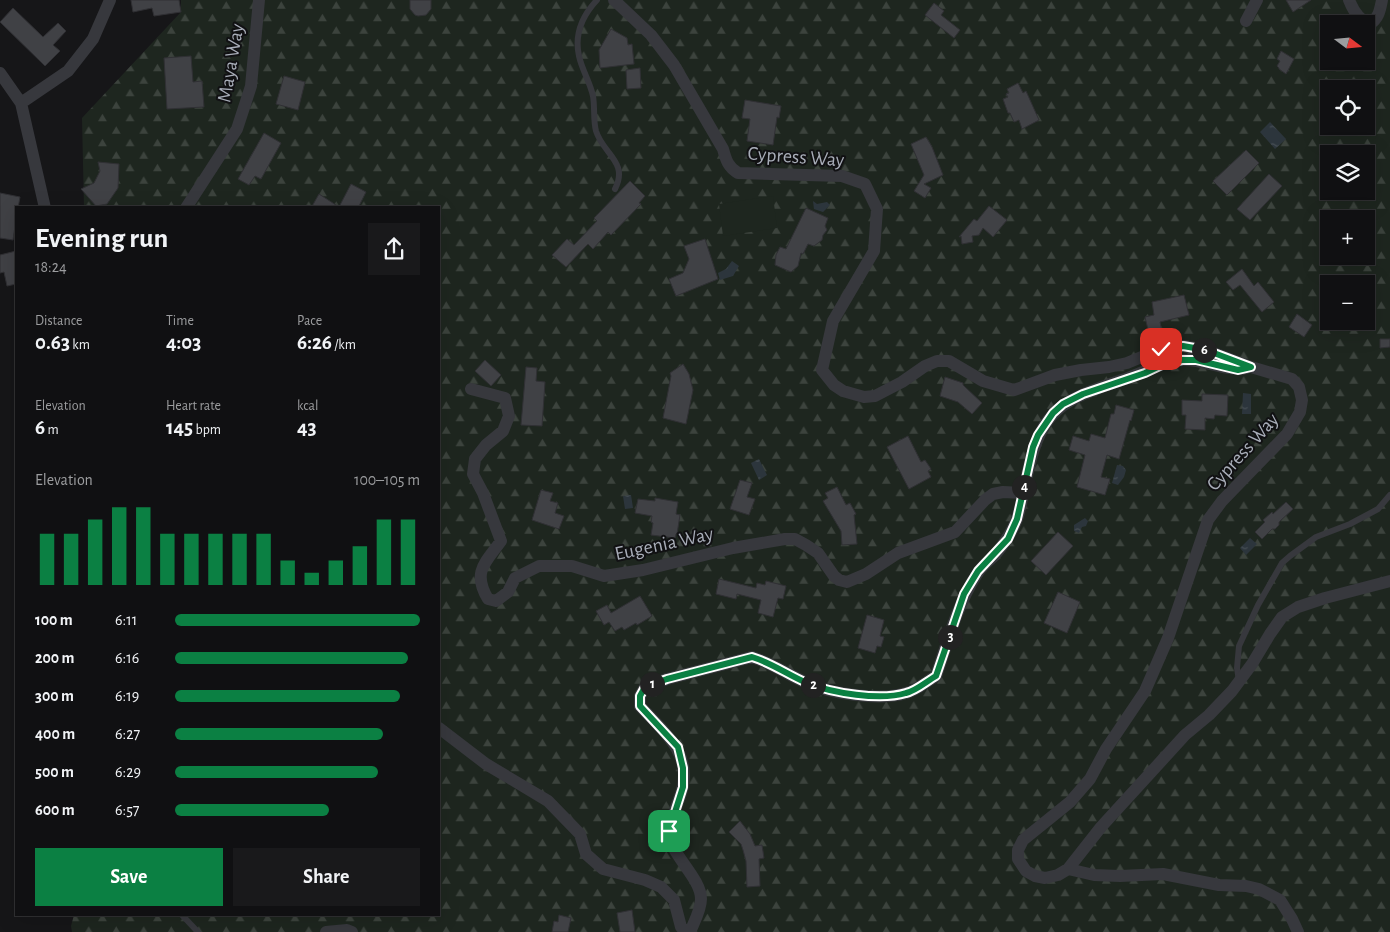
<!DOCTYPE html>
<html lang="en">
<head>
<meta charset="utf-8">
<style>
  body { margin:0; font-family:"Alegreya Sans",sans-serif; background:#19191b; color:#f1f3f6; height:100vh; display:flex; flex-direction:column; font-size:19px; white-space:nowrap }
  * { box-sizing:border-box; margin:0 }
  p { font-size:16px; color:#9c9d9f }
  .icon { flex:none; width:28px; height:28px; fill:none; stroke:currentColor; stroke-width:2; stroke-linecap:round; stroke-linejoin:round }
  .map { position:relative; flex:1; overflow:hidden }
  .drawer { position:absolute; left:15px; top:206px; width:425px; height:710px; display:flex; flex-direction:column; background:#101012; border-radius:0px; box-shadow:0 5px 20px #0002,0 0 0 1px #303032 }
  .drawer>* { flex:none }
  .needle { width:32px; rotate:106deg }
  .fabs { position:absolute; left:1320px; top:15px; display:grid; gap:10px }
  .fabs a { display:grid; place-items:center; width:55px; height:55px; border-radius:0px; background:#101012; box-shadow:0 5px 20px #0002,0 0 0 1px #303032; font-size:25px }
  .pin { position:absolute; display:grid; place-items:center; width:42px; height:42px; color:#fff; margin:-21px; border-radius:10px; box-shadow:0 2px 8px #0006 }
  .km { position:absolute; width:25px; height:25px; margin:-12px; border-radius:50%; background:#222; color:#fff; font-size:14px; line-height:25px; text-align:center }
  .round { display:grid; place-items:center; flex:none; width:52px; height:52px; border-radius:0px; background:#19191b }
  .head { display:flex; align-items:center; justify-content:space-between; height:85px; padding:0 20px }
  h1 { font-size:28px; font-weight:700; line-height:38px }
  .metrics { display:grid; grid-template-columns:repeat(3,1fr); gap:8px; height:85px; padding:5px 20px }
  .metrics div { display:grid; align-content:center }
  .metrics b { font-size:21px; font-weight:700 }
  .metrics small { font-size:14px; font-weight:400 }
  .metrics p { font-size:14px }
  .chart { height:140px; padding:10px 20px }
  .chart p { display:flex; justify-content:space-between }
  .chart svg { width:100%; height:90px; margin-top:5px; stroke:#0b8043; stroke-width:6 }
  .cta { display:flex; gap:10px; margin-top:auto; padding:10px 20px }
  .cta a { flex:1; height:58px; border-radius:0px; background:#0b8043; color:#fff; font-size:20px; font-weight:700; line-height:58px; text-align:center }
  .cta a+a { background:#19191b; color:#f1f3f6 }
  ul { padding:0 20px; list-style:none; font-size:16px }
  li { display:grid; grid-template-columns:80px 60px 1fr; align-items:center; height:38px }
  li i { height:12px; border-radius:6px; background:#0b8043 }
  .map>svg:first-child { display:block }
</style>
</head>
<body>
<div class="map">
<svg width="1390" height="932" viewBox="0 0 1390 932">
  <defs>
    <pattern id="forest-firs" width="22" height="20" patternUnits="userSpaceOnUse" patternTransform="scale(1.25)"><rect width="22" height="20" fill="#1e261f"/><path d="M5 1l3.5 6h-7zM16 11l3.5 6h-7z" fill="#3c433d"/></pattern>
    <pattern id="water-ripples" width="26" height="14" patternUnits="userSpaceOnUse" patternTransform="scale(1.25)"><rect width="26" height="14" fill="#2c353c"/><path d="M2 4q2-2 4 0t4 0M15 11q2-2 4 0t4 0" fill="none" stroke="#485056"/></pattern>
  </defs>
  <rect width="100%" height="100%" fill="#161618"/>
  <path fill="url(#forest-firs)" fill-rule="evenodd" d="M181 0H1390V932H72L71 926 74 915H439V208L84 207 82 118 181 12ZM1329 24H1366V61H1329ZM1329 89H1366V126H1329ZM1329 154H1366V191H1329ZM1329 219H1366V256H1329ZM1329 284H1366V321H1329Z"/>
  <path fill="#1e261f" d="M773 196 777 228 723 236 719 204Z"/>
  <path fill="url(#water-ripples)" d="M1270 122 1286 139 1275 149 1260 132Z
    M813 201 817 204 827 202 830 205 823 212 814 209Z
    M732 261 739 266 733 276 720 280 718 273 726 269Z
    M1243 393 1251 394V414H1242Z
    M759 459 767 475 759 480 751 463Z
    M1117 465 1123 466 1126 470 1124 477 1118 485 1112 483Z
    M631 495 633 508 625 509 623 496Z
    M1085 518 1088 521 1086 526 1082 527 1079 533 1074 531V525Z
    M1250 538 1257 544 1246 555 1240 548Z"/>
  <path fill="#404145" stroke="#303034" d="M131 0H179L181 12 154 16 152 8 133 12Z
    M410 0H431V9L426 15 418 16 415 15 410 9Z
    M1286 0H1311L1293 12Z
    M934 3 944 11 941 15 960 30 954 38 925 15Z
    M13 8 43 37 58 23 66 31 53 45 60 51 45 66 0 22Z
    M611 29 627 38 628 45 632 44 634 64 600 68 599 50Z
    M1281 51 1294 59 1286 74 1279 69V68L1277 66 1280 61 1277 59Z
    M191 56 193 82 202 81 204 107 167 109 164 58Z
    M640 68 641 88 627 89 626 70Z
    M284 76 305 82 298 110 276 104Z
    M1018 83 1023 93 1026 91 1039 120 1022 129 1019 120 1014 122 1010 113H1008L1003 99 1008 97 1006 94 1009 93 1007 89Z
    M745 100 781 106 779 118 777 117 773 145 747 141 750 119 742 118Z
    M264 133 281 143 261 179 255 176 249 185 238 179Z
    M926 137 932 147 943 175 924 184 931 188 925 198 914 191 924 175 911 144Z
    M1246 150 1259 163 1227 195 1213 181Z
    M98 162 119 164 118 188 107 204 96 206 81 189 94 183 100 171Z
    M1269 174 1282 186 1250 220 1237 209Z
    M630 181 645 196 639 203 641 204 611 235 608 232 593 249 588 244 566 267 552 255 567 239 574 245 597 221 594 218Z
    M351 184 366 192 358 208H311L319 194 339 207Z
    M0 193 20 197 18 208H16V219L13 240 0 238Z
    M989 206 1007 220 993 237 983 228 979 235 972 236 973 242 962 244 961 236 959 237 974 219 977 221Z
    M806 208 828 218 825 226 827 230 823 235 822 240 814 246 808 244 803 254 801 253 798 266 791 272 775 265 776 255 780 247 786 249Z
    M705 239 718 279 676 296 669 279 683 273 689 259 684 246Z
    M16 251V284L7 286 4 272 0 273V255Z
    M1242 269 1254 286 1258 282 1274 302 1262 312 1240 285 1233 290 1226 282Z
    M1184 295 1189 315 1160 322 1162 331 1149 334 1145 317 1154 315 1152 302Z
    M1297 314 1312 325 1304 337 1289 327Z
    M1380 339H1390V347L1380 348Z
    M485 360 501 375 491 386 475 371Z
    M683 364 689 374 693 390 686 424 663 418 671 376 670 373Z
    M526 367 537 368 536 381 545 382 542 426 521 425Z
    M945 377 963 383V385L982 403 972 414 958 402 940 396Z
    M1202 394 1228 395 1227 416 1215 415 1214 419 1205 418V430L1185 429 1186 415H1182V400L1202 401Z
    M1116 405 1134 410 1131 421 1130 420 1119 459 1107 455 1101 477 1110 479 1105 495 1077 487 1085 455 1069 450 1073 436 1089 441 1091 434 1105 438 1111 414H1114Z
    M908 436 921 462 925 460 931 469 928 471 931 477 909 489 887 447Z
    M740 480 752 483 747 497 755 499 749 515 730 509Z
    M837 487 846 505 850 503 856 514 854 515 857 544 842 545 841 531 823 501 828 498 825 493Z
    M541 490 553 493 550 501 558 503 555 513 564 516 559 529 532 520Z
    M655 498 678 502 676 514 680 515 677 534H676L675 538 651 535 653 523 651 522 652 516 635 513 638 499 655 501Z
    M1286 502 1293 509 1279 522V525L1275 529H1272L1262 539 1255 532 1265 522 1263 520 1272 512 1273 514Z
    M1058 532 1073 546 1046 575 1031 561Z
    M719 579 756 588 757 583 765 585 766 581 786 586 783 599 778 598 773 617 758 613 761 600 737 594 736 599 716 594Z
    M1058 592 1080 602 1067 633 1044 623Z
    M640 596 652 616 637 625 636 623 624 630 622 627 615 631 609 622 604 625 596 611 607 605 611 613Z
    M867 615 884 620 880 636 884 637 881 647 877 646 875 653 858 648Z
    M740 821 750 834 755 846 762 845 764 858 759 859 760 886 747 887 746 861 743 850 741 844 729 832Z
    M632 910 635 932H620L617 913Z
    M559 915 571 918 568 932H552L554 921 558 922Z"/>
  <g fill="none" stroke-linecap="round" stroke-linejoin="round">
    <path stroke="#37383d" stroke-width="6" d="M597 0C583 15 574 34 579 56 582 70 590 82 593 96 595 107 593 120 596 131 603 154 629 162 615 189
      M1239 681 1237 668 1239 646 1258 605 1282 563 1290 556 1316 537 1350 524 1378 509 1390 495
      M182 915 198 932"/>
    <path stroke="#37383d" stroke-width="12" d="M614 0 651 35 674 65 723 149C726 160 728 167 738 173L842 176 865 184 877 209 874 251 833 321 822 370 834 385 843 391 864 397 875 396 902 382 925 366 937 361H949L983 381 1014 390 1055 375 1081 370 1109 367 1127 363 1161 349 1183 346 1206 350 1251 367 1292 379 1299 387 1302 400 1300 412 1287 434 1222 501 1208 520 1168 638 1145 691 1106 749 1090 779 1070 802 1023 840 1018 850V859L1026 871 1035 876 1045 878 1058 875 1068 869 1101 827 1185 735 1209 715 1232 691 1252 664 1270 634 1282 617 1298 607 1325 598 1390 581
      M1349 0C1353 10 1360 21 1370 24 1379 18 1380 10 1382 0
      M1246 21 1257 0
      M0 73 21 103 45 208
      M21 103 68 71 93 39 110 0
      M186 208 237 129 251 86 259 0
      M471 389 505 398 509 416 503 431 486 445 475 459 473 474 483 493 501 541C485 563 472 572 488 599L496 601 508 592 515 578 539 566H572L604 576 643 570 733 548 785 539H795L806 545 818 553 834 576 839 580 847 582 866 574 898 553 955 532 985 500 993 494 1003 492 1023 493
      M439 728 486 764 548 801 580 834 586 854 603 869 645 880 661 887 674 900 681 927 686 932
      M1068 869 1094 875 1120 876 1163 874 1219 885 1246 886 1259 889 1280 900 1292 919 1298 932
      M326 932 347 930 352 932
      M690 932C694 922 701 910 701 899 701 877 668 853 669 831 670 821 679 801 682 790 692 752 662 730 640 706V696L645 687 667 679 752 657C772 663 788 675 807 683 832 694 880 701 906 693 916 691 927 681 936 676 948 641 957 605 977 574 981 566 989 561 995 555 1004 544 1012 532 1017 519 1022 504 1024 487 1028 471 1042 408 1063 400 1122 380 1141 374 1162 361 1183 360 1204 359 1226 372 1246 368"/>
  </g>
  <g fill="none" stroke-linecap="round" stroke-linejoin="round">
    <defs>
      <path id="route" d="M669 831 683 787V768L678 747 640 706V696L645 687 667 679 752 657C772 663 788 675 807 683 832 693 880 701 906 693 916 691 927 681 936 676L964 594 978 571 1008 539 1017 519 1033 447 1038 435 1053 413 1063 404 1083 394 1145 373 1164 364 1182 360H1196L1238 370 1251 367 1206 350 1183 346 1161 349"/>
    </defs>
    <use href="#route" stroke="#fff" stroke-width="10"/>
    <use href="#route" stroke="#0b8043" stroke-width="6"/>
  </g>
  <g text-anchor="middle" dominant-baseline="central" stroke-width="4" stroke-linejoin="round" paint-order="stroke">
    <g font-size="20" fill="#a8adb8" stroke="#111113">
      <text transform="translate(231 63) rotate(-80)">Maya Way</text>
      <text transform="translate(796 157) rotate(4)">Cypress Way</text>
      <text transform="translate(1243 452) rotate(-48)">Cypress Way</text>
      <text transform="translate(664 544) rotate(-12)">Eugenia Way</text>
    </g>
  </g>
</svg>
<div class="fabs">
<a><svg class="needle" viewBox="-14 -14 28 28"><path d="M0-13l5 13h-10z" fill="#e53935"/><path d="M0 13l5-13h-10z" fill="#9c9d9f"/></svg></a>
<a><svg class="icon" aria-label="locate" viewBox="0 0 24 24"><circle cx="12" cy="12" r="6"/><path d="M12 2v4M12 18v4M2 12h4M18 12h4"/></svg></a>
<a><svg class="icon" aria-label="layers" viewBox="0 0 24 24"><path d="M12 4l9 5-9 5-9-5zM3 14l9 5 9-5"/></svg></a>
<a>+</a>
<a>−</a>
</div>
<div class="pin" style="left:669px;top:831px;background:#1e9e55"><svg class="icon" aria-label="arrive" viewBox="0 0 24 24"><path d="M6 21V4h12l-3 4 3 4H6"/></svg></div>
<div class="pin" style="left:1161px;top:349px;background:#d93025"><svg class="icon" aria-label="check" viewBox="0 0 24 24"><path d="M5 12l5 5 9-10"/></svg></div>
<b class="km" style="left:652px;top:684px">1</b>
<b class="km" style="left:813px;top:685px">2</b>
<b class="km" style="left:950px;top:637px">3</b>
<b class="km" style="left:1024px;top:487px">4</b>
<b class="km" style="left:1204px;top:350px">6</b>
<section class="drawer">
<div class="head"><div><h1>Evening run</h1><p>18:24</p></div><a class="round"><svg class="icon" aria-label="share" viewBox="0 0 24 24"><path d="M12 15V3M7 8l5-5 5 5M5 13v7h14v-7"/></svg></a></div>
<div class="metrics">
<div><p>Distance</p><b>0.63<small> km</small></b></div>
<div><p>Time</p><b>4:03</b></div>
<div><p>Pace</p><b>6:26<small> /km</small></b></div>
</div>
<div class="metrics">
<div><p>Elevation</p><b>6<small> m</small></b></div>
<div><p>Heart rate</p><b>145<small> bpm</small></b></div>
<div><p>kcal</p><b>43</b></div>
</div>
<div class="chart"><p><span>Elevation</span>100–105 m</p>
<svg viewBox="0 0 160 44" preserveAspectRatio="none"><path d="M5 44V19M15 44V19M25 44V12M35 44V6M45 44V6M55 44V19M65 44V19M75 44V19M85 44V19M95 44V19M105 44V32M115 44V38M125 44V32M135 44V25M145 44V12M155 44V12"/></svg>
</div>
<ul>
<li><b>100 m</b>6:11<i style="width:100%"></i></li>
<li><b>200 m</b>6:16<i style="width:95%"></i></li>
<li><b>300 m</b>6:19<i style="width:92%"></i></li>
<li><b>400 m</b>6:27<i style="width:85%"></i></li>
<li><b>500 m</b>6:29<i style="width:83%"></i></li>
<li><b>600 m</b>6:57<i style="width:63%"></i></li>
</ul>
<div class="cta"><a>Save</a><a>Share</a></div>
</section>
</div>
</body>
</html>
